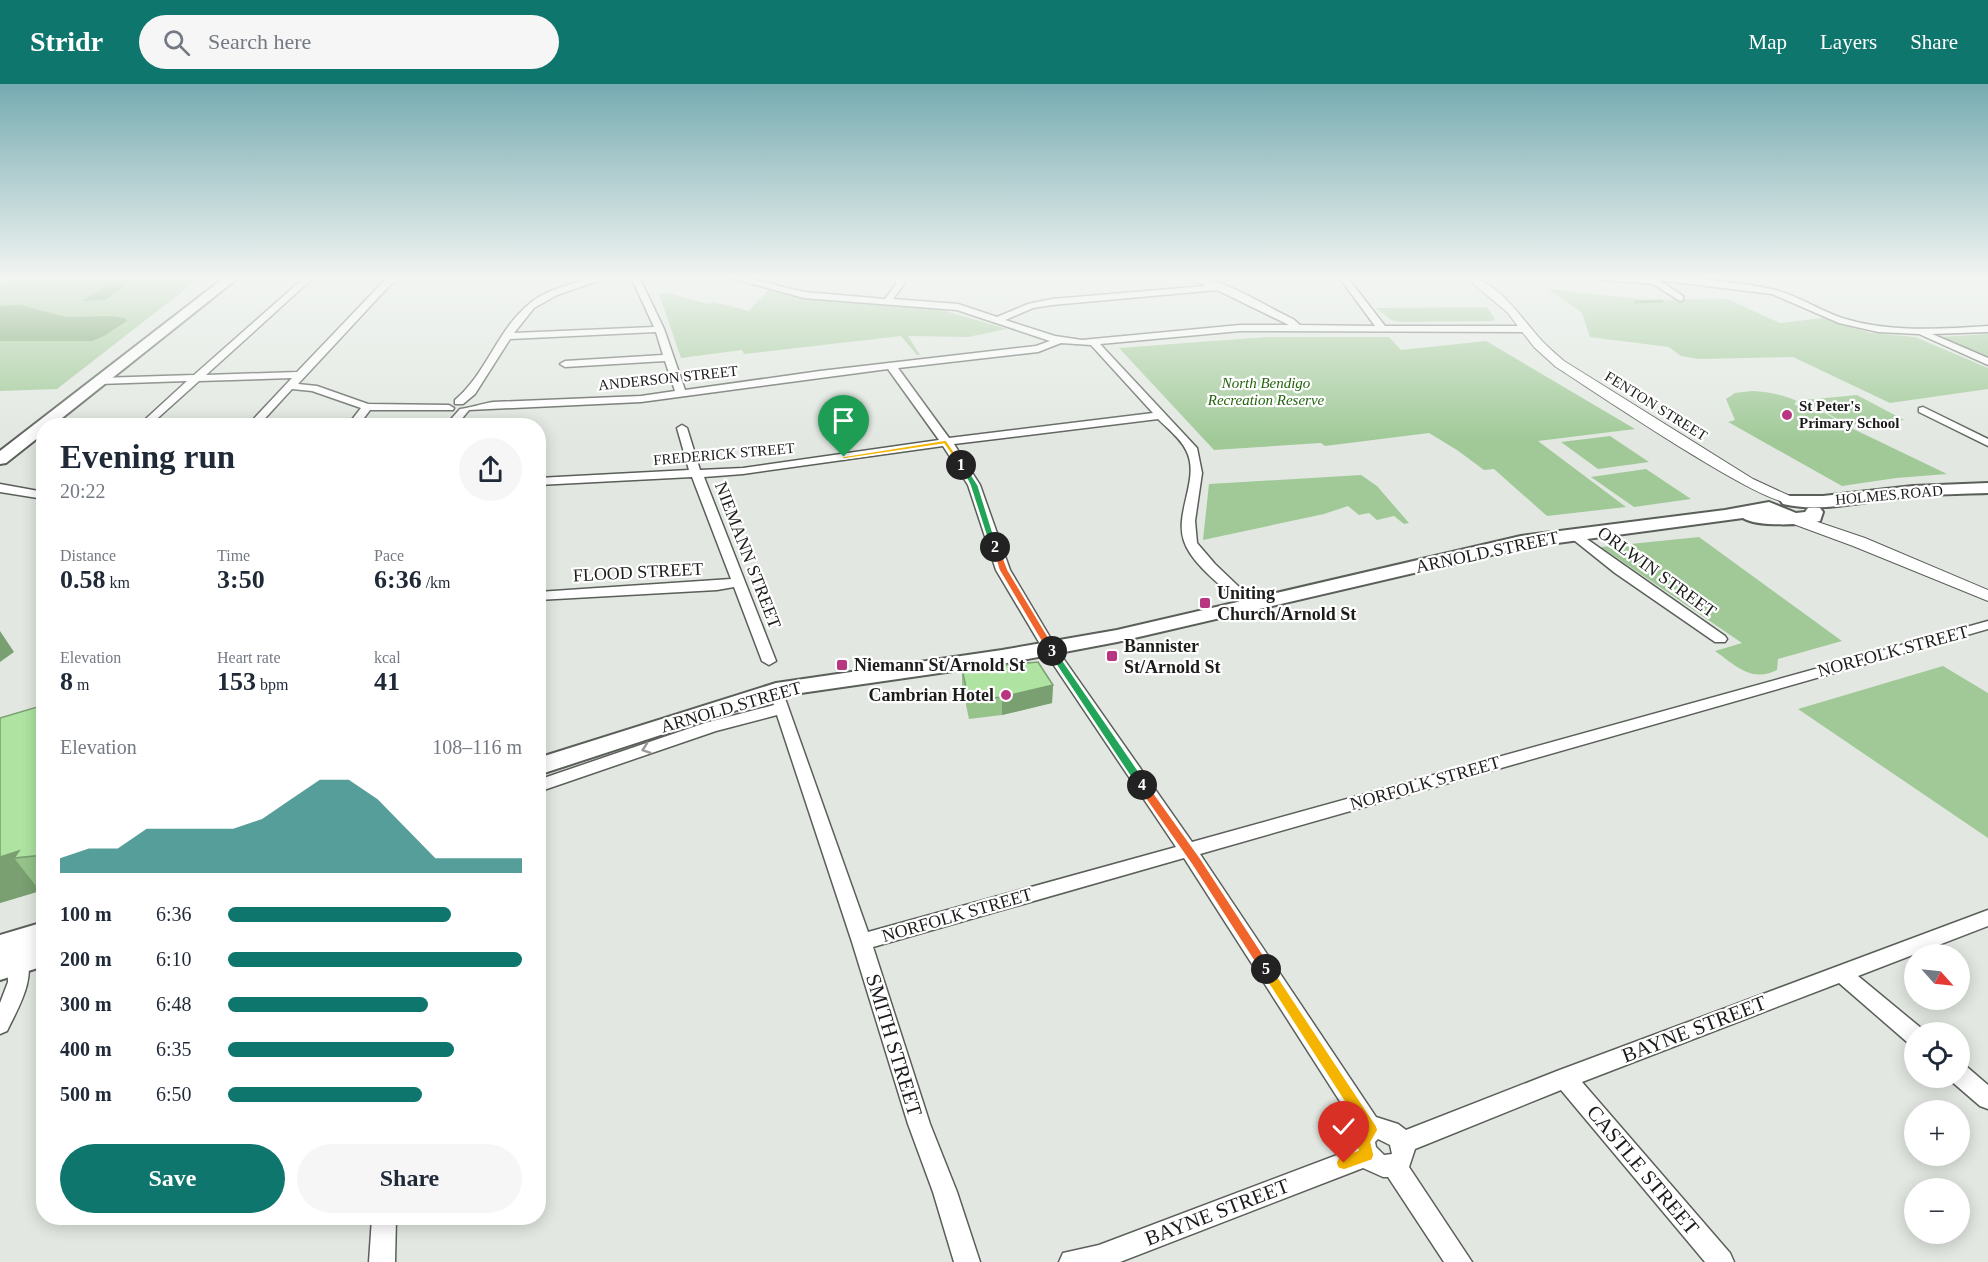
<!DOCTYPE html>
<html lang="en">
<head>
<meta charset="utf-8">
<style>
  body { margin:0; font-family:Georgia,serif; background:#f6f6f7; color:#1f2937; height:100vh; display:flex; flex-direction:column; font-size:22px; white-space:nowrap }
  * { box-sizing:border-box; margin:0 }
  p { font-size:20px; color:#747a83 }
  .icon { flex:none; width:33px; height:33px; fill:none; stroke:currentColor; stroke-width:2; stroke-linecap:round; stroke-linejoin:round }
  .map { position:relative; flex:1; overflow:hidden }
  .panel { position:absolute; left:36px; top:334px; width:510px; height:807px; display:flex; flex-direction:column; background:#fff; border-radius:24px; box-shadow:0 3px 15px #0003 }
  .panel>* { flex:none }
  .needle { width:39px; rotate:117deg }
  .tools { position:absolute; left:1904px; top:860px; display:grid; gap:12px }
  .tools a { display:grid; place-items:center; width:66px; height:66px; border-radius:50%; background:#fff; box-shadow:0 3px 15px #0003; font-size:30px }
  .pin { position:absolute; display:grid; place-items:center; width:51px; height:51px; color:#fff; margin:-62px -26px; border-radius:50% 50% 50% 0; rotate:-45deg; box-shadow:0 0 6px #0007 }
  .pin .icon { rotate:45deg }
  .km { position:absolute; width:30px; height:30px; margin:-15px; border-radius:50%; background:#222; color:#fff; font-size:16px; line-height:30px; text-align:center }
  .round { display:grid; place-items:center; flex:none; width:63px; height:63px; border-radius:32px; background:#f6f6f7 }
  .headline { display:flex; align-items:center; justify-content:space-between; height:102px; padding:0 24px }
  h1 { font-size:33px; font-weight:700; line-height:45px }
  .stats { display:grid; grid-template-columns:repeat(3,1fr); gap:9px; height:102px; padding:6px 24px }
  .stats div { display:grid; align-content:center }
  .stats b { font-size:26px; font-weight:700 }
  .stats small { font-size:16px; font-weight:400 }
  .stats p { font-size:16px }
  .chart { height:168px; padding:12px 24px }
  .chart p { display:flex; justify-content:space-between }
  .chart svg { width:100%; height:108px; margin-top:6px; fill:#0f766e; opacity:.7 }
  .primary-button { display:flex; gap:12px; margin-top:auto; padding:12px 24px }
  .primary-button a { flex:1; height:69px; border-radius:36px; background:#0f766e; color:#fff; font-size:24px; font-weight:700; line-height:69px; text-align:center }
  .primary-button a+a { background:#f6f6f7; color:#1f2937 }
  ul { padding:0 24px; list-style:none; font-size:20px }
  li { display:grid; grid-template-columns:96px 72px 1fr; align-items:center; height:45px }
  li i { height:15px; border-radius:8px; background:#0f766e }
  header { display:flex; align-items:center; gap:36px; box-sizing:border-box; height:84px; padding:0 30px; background:#0f766e; color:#fff }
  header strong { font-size:28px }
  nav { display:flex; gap:33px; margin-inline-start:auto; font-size:21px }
  .search { width:420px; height:54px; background:#f6f6f7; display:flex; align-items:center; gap:15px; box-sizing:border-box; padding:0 21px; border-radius:33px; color:#747a83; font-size:22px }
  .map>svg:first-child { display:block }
</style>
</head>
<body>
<header>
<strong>Stridr</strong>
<div class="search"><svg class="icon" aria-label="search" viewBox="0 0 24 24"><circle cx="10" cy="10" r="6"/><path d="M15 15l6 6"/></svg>Search here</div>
<nav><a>Map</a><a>Layers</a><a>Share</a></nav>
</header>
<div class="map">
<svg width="1988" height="1178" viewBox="0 0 1988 1178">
  <rect width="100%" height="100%" fill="#e2e8e1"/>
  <path fill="#a0c997" d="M14 193H201L57 305 0 307V201Z
    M769 205 806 213 928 222 1007 245 968 253 908 252 920 271H917L901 252 744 270 742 266 681 274 659 210 666 209 709 220 714 218 749 227Z
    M1548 205 1648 216 1727 215 1780 239 1823 234 1870 249 1915 253 1988 284V305L1890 319 1793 273 1699 275 1681 272 1669 263 1590 253 1582 229Z
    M1487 223 1495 235 1492 237 1400 238 1391 236 1376 224Z
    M1988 250V272L1941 253Z
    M1266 253H1389L1401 266 1486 257 1635 345 1538 357 1626 423 1547 432 1494 385 1484 386 1457 366 1429 349 1325 362 1321 359 1214 366 1119 264Z
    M1752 307C1768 308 1782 310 1797 317L1794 320 1801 324 1823 328 1845 341 1947 390 1896 394 1842 402 1730 339 1728 338 1735 336 1726 315 1735 309Z
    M1857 311 1904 336 1848 341 1804 316Z
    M1610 352 1649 378 1598 385 1561 358Z
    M1646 385 1691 415 1634 423 1591 393Z
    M1361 391 1377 402 1409 439 1404 440 1394 432 1377 436 1369 429 1359 431 1348 422 1324 430 1203 456 1209 400Z
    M1699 453 1842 557 1778 575 1777 586C1751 599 1735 581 1715 567L1742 559 1601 463Z
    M1943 582 1988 609V754L1798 625Z"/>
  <path fill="#6b9d5f" d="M135 196 105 216 82 217 113 197Z
    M20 221 66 233 111 232 125 234 127 237 104 252 92 257H0V222Z"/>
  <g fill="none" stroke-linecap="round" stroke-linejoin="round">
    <path stroke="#6b9d5f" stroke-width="3" d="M1636 218 1662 217"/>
    <defs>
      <path id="minor" d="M305 193H314L206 291 297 288 384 197 392 193H402L390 201 298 300 317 302 368 320 449 321 454 324 453 326H370L358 342H347L361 324 312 307 292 305 258 342H247L292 294 199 297 149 342H138L187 297 99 300 94 297 99 294 194 291Z
        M596 193H609L557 211 534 224 514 249 654 243 631 193H639L664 245 685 306 820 287 1036 262 1050 257 957 226 804 214 727 193H742L804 208 885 215 896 200 895 193H903L904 200 893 215 958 220 997 233 1028 220 1052 215 1206 202 1187 193C1223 193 1261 220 1293 235L1300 241 1375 242 1339 193H1347L1385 242H1526L1531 245 1526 248 1240 247 1100 260 1197 364 1202 389 1195 437 1197 459 1215 480 1259 522 1252 526 1247 525C1229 507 1192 482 1184 457 1174 428 1201 394 1186 366 1180 354 1167 344 1158 335L954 360 980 401 1010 486 1057 565 1050 569 1043 565 996 486 968 401 943 362 743 390 704 393 776 577 769 581 762 577 734 503 717 506 538 516V508L731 495 692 393 538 401V394L689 386 677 344 682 341 687 344 700 386 743 384 939 356 888 285 641 318 469 326 456 342H445L460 325C469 324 481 320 493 318L641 312 675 307 665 277 565 283 560 280 565 277 663 271 656 248 510 255 475 310 463 320H455V316C486 290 497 247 528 221 545 205 574 200 596 193ZM1217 206 1289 241H1240L1082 256 1055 252 1005 236 1033 224 1052 221ZM1061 259 1091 261 1153 329 949 354 898 284 1038 268Z
        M1589 193C1650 193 1710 192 1771 205 1796 210 1818 226 1842 234 1889 249 1940 245 1988 242V248L1932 250 1988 274V281L1919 250 1878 248 1839 239 1772 210 1659 196 1683 212V216L1680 217 1653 200 1593 195Z
        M1923 323 1988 355V362L1919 328V324Z
        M0 400 44 408V415L0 408Z
        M1574 446 1725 552 1727 555 1725 558H1715L1615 489 1570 453 1568 450 1570 447Z
        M1988 537V545L1200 770 1376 1033 1398 1040 1406 1046 1557 987 1988 826V842L1858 892 1921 944 1923 948H1914V960L1907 958 1839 899 1582 998 1730 1169 1734 1178H1705L1561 1006 1415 1065 1409 1083 1472 1178H1444L1388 1093H1383L1363 1084 1120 1178H1059L1063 1169 1099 1161 1353 1065V1052L1357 1044 1184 774 873 863 930 1040 957 1108 980 1178H954L933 1108 908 1040 852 858 777 631 716 647 538 708V696L705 639 774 621 768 606 776 601 781 603 868 848 1176 763 1051 577 1053 574H1063L1192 758ZM1378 1055 1390 1061 1392 1070 1384 1071 1376 1063 1375 1058Z
        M17 862 24 864C38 892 19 922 7 947L0 950V919L8 898 7 870 10 864Z
        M1959 980 1967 983 1988 1001V1025L1980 1022 1951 997 1949 993H1959Z
        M372 1134H396L395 1178H369Z"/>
      <path id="tertiary" d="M1465 193C1497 193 1523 237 1543 258 1550 265 1557 271 1564 277L1753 395 1790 412 1792 415 1790 418C1765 424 1588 303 1556 283L1534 263 1507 228Z
        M1794 430 1865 454 1988 506V517L1853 462 1788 438 1786 435Z"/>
      <path id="secondary" d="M225 193H239L52 342H44V349L6 379 0 380V367Z
        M1988 399V409C1963 410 1938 410 1913 412 1871 415 1824 430 1783 420L1780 416 1783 412H1823L1913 402Z
        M1769 418 1796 429 1805 428 1808 424H1820L1823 428 1820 437C1804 441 1756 443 1743 434L1521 464 1117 558 1002 580 780 612 538 691V674L776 599 1002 566 1117 546 1521 452 1725 426Z
        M44 838V882L0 896V851Z"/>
    </defs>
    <use href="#minor" stroke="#5a5f59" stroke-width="3"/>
    <use href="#tertiary" stroke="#5a5f59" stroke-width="2"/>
    <use href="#secondary" stroke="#5a5f59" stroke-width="4"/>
    <use href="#minor" fill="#fff" fill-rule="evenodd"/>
    <use href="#tertiary" fill="#fff" fill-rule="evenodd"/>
    <use href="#secondary" fill="#fff" fill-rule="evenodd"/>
  </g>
  <path fill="#96c38a" d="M962 585 1053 601 1052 619 1002 631 969 635 962 602Z
    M44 613V811L40 807 0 819Z"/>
  <path fill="#7a9f71" d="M0 547 14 568 0 578Z
    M1053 601 1052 619 1002 631V613Z
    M19 767 14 774 40 807 0 819V773Z"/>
  <path fill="#aee3a1" stroke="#7a9f71" stroke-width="1.5" d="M1038 578 1053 601 1002 613 969 617 962 585Z
    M44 613V771L14 774 19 767 0 773V634L41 622Z"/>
  <defs><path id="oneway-chevron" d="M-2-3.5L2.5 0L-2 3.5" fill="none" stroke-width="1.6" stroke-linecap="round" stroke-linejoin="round" transform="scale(1.5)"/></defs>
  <use stroke="#999998" href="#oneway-chevron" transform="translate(646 665) rotate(161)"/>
  <linearGradient id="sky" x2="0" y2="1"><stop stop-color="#76abb1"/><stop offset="0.54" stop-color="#f2f5f2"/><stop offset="1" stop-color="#f2f5f2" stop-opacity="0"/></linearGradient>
  <rect width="1988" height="358" fill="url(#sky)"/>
  <path fill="#f5b400" stroke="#fff" stroke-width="1.5" d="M946 356 964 382H959L944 360 844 375 840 373Z"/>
  <path fill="#22a559" stroke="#fff" stroke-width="1.5" d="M959 379H964L978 401 998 465 990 463 970 401Z"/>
  <path fill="#f0652b" stroke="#fff" stroke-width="1.5" d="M992 461 999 463 1008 486 1057 567 1055 569 1047 567 999 486Z"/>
  <path fill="#22a559" stroke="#fff" stroke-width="1.5" d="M1052 564 1055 565 1146 698V704H1138L1047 567Z"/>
  <path fill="#f0652b" stroke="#fff" stroke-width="1.5" d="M1142 697 1146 698 1201 775 1270 881 1272 885 1270 888H1261L1192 781 1138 704 1136 701Z"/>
  <path fill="#f5b400" stroke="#fff" stroke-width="1.5" d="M1266 879 1270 881 1376 1041 1378 1046 1371 1058 1374 1071 1372 1076 1344 1086 1338 1084 1336 1079 1338 1074 1358 1066 1355 1056 1362 1045 1261 888 1259 885 1261 881Z"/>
  <g fill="#b93781" stroke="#fff" stroke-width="2">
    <circle cx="1787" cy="331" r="6"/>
    <rect x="1199" y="513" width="12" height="12" rx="3"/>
    <rect x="1106" y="566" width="12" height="12" rx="3"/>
    <rect x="836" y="575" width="12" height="12" rx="3"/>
    <circle cx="1006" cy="611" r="6"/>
  </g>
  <g text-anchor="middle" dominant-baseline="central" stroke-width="4.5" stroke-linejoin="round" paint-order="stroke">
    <g font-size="15" fill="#1c1d1b" stroke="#fff">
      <text transform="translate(668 294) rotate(-6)">ANDERSON STREET</text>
      <text transform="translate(1656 322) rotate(32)">FENTON STREET</text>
      <text transform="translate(724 370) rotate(-5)">FREDERICK STREET</text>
      <text transform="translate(1889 411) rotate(-5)">HOLMES ROAD</text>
    </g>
    <g font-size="15" font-style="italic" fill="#22640b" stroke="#fff">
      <text x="1266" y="299">North Bendigo<tspan x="1266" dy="17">Recreation Reserve</tspan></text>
    </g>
    <g font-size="15" font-weight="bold" fill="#1c1d1b" stroke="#fff" text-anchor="start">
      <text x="1799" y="322">St Peter's<tspan x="1799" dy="17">Primary School</tspan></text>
    </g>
    <g font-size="18" fill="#1c1d1b" stroke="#fff">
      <text transform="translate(1487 468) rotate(-12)">ARNOLD STREET</text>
      <text transform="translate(748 471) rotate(69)">NIEMANN STREET</text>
      <text transform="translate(638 488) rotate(-3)">FLOOD STREET</text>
      <text transform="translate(1657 488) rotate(36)">ORLWIN STREET</text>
      <text transform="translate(1893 567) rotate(-15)">NORFOLK STREET</text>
      <text transform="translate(731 623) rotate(-16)">ARNOLD STREET</text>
      <text transform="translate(1425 699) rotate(-16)">NORFOLK STREET</text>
      <text transform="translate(957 831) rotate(-16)">NORFOLK STREET</text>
    </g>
    <g font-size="18" font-weight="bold" fill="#1c1d1b" stroke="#fff" text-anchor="start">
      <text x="1217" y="509">Uniting<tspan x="1217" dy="21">Church/Arnold St</tspan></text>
      <text x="1124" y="562">Bannister<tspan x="1124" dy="21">St/Arnold St</tspan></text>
      <text x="854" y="581">Niemann St/Arnold St</text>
      <text x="994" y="611" text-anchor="end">Cambrian Hotel</text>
    </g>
    <g font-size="21" fill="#1c1d1b" stroke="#fff">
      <text transform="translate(1694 945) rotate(-21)">BAYNE STREET</text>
      <text transform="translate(894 961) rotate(73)">SMITH STREET</text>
      <text transform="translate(1643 1086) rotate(50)">CASTLE STREET</text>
      <text transform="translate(1217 1128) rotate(-21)">BAYNE STREET</text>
    </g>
  </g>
</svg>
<div class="tools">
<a><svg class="needle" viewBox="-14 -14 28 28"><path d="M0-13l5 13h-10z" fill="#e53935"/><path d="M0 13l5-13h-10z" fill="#747a83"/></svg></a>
<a><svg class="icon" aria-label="locate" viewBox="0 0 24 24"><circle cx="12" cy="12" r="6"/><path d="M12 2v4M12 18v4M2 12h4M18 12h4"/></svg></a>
<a>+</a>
<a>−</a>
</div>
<div class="pin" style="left:844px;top:373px;background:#1e9e55"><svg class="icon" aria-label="arrive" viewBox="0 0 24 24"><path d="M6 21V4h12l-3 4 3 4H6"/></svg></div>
<div class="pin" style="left:1344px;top:1079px;background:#d93025"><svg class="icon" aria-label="check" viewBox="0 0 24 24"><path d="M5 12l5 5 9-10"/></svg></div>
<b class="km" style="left:961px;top:381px">1</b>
<b class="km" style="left:995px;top:463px">2</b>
<b class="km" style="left:1052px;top:567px">3</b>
<b class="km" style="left:1142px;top:701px">4</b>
<b class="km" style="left:1266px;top:885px">5</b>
<section class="panel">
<div class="headline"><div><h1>Evening run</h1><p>20:22</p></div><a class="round"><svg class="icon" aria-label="share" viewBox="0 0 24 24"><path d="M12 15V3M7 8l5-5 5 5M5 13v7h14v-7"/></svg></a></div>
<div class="stats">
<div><p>Distance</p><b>0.58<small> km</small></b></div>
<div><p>Time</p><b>3:50</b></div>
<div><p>Pace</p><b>6:36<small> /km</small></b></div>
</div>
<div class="stats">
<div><p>Elevation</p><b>8<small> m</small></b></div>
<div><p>Heart rate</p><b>153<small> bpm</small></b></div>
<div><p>kcal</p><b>41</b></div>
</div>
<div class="chart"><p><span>Elevation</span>108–116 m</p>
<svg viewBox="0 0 160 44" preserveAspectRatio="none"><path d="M0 44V38L10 34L20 34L30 26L40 26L50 26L60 26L70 22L80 14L90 6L100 6L110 14L120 26L130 38L140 38L150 38L160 38V44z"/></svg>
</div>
<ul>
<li><b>100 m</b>6:36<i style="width:76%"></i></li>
<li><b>200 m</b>6:10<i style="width:100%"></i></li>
<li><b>300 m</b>6:48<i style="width:68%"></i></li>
<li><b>400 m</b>6:35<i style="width:77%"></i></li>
<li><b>500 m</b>6:50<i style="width:66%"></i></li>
</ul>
<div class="primary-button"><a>Save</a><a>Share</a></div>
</section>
</div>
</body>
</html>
